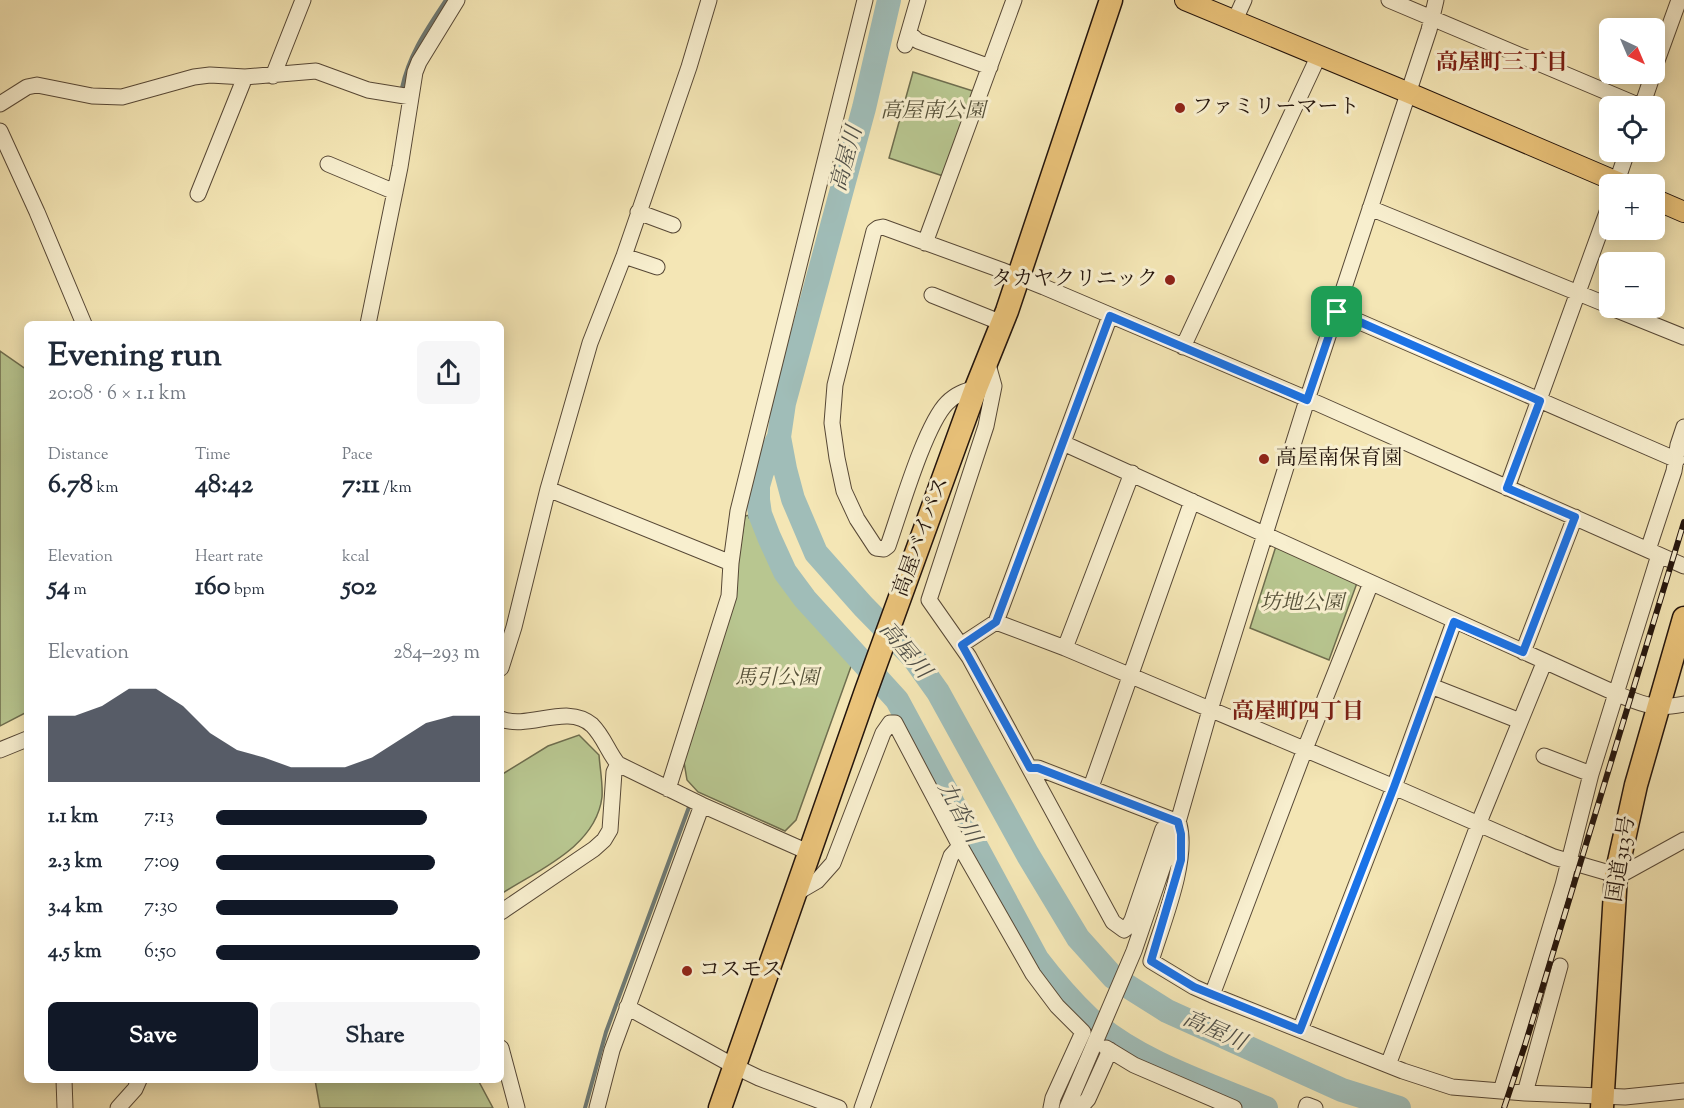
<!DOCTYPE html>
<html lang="en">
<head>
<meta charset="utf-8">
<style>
  body { margin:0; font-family:"Sorts Mill Goudy","Noto Serif JP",serif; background:#f6f6f7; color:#1f2937; height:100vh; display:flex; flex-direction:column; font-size:22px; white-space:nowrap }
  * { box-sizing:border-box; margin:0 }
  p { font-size:20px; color:#747a83 }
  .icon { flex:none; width:33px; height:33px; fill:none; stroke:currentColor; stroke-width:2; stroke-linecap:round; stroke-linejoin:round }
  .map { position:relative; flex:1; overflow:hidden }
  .details { position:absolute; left:24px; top:321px; width:480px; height:762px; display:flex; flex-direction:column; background:#fff; border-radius:9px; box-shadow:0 3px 15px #0003 }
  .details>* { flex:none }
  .needle { width:39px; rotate:136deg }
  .controls { position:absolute; left:1599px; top:18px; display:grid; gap:12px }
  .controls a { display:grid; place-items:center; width:66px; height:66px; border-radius:9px; background:#fff; box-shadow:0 3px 15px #0003; font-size:30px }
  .pin { position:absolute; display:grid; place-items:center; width:51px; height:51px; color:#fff; margin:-26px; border-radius:12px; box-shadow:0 3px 9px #0006 }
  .round { display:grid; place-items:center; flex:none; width:63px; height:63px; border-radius:9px; background:#f6f6f7 }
  .headline { display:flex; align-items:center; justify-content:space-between; height:102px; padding:0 24px }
  h1 { font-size:33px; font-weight:800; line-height:45px }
  .metrics { display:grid; grid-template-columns:repeat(3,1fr); gap:9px; height:102px; padding:6px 24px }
  .metrics div { display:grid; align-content:center }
  .metrics b { font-size:26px; font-weight:800 }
  .metrics small { font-size:16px; font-weight:400 }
  .metrics p { font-size:16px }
  .chart { height:168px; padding:12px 24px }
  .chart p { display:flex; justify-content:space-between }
  .chart svg { width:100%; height:108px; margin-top:6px; fill:#111827; opacity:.7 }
  .action { display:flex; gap:12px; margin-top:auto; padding:12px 24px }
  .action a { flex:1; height:69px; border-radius:9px; background:#111827; color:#fff; font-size:24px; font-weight:800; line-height:69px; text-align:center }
  .action a+a { background:#f6f6f7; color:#1f2937 }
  ul { padding:0 24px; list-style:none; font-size:20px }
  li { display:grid; grid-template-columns:96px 72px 1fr; align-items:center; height:45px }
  li i { height:15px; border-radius:8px; background:#111827 }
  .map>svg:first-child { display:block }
</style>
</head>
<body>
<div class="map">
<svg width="1684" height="1108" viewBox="0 0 1684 1108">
  <rect width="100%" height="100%" fill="#f4e6b5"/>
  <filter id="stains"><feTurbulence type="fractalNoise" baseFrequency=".00333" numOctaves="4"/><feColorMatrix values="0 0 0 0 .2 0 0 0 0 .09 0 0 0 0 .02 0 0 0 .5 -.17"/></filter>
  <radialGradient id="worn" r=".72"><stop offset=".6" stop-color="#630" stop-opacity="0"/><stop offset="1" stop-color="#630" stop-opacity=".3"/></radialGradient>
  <path fill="#b8c690" stroke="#6e6d4e" stroke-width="1.5" d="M913 72 973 91 943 176 889 158Z
    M0 351 27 370V712L0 726Z
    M756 514 762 543 784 584 853 661 796 820 785 831 698 792 687 780 683 756 732 601 745 516Z
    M1276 546 1357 583 1329 660 1250 628Z
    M579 735 599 755C600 769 603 784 602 797 596 847 538 870 501 894V775L548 746Z
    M315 1080H478L493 1108H320Z"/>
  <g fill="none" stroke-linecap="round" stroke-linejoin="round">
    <path stroke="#6e7973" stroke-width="4" d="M402 88C409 54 427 29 446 0
      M750 517 752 499 758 486
      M585 1108 606 1032 689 807"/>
    <path stroke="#a0bdb8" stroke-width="24" d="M889 0 864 108 784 403 779 437 785 469 793 499 816 553 863 606 913 657 938 692 1028 855 1078 938 1113 977 1167 1011 1342 1090 1399 1108
      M779 437 762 472 758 486V500L760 514 769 537 785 572 805 599 897 700 1037 959C1053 980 1070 1000 1089 1018 1136 1061 1208 1084 1266 1108"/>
    <defs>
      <path id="minor" d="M1389 0 1640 106
        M1235 20 1244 0
        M909 33 918 41 990 67
        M905 45 918 0
        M1654 69 1679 0
        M273 76 303 0
        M0 104 27 87 37 85 92 96 122 97 194 77 210 75 245 77 316 71 368 90 411 97
        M1642 106 1653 74
        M0 131 37 212 84 324
        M328 164 395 192
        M1616 184 1627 152
        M198 194 245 77
        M1370 208 1610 306
        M638 212 673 225
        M925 243 1014 0
        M624 256 657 267
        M932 295 1002 323
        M1612 308 1684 337
        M1337 312 1677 460
        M1110 316 996 622 1065 648 1394 787 1554 857 1616 875 1626 872 1684 840
        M368 324 400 167 415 72 419 62 457 0
        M1183 347 1319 55
        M987 361 994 386 986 426 929 600 969 657 1113 922 1124 930 1128 927 1132 920 1163 829 1178 822
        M976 388C965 391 956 394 947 403 925 425 900 512 888 546L884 549 876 548 857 519 844 491 837 458 832 423 835 385 874 231 878 228 883 227 1001 270 1044 287 1319 404 1684 566
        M1063 443 1617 694C1645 705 1653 710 1684 704
        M1507 488 1610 204
        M548 489 731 563
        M1648 550 1674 471 1678 445 1684 427
        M961 645 996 622
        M1065 648 1132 473
        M1523 652 1575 517
        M501 668 514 627 548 489 590 343 624 256 689 67 709 0
        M1431 686 1520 721
        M501 719C529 730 567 703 592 725 604 737 608 752 618 764L702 805 808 852
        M0 750 27 739
        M1544 756 1591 774
        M1030 768H1038L1178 822
        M1091 787 1192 501
        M668 789 729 596 731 563 738 511 865 0
        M1179 824C1189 861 1162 924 1151 961L1194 987 1212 995 1403 1071 1452 1087 1525 1093 1625 1097 1684 1091
        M793 895 817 881 833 863 883 733 890 723H895L960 846 1033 974 1057 1006 1083 1032 1053 1098 1051 1108
        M501 912 594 849 604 840 610 830 614 772 618 764
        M1212 995 1305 749 1371 583
        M627 1007 734 1066 759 1078 839 1108
        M1300 1030 1394 787 1454 622
        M501 1048 517 1108
        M1106 1048 1134 1065 1234 1108
        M1388 1065 1482 815 1544 663
        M64 1080 65 1108
        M1501 1091 1563 885 1591 774 1659 555
        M1525 1093 1560 966
        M118 1108 135 1089 139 1080
        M597 1108 612 1050 702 805
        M862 1108 951 856 960 846
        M1067 1108 1134 951 1178 822 1210 710 1307 400 1429 30 1436 0
        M1080 1108 1088 1099 1110 1050
        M1306 1108 1307 1105 1315 1108"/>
      <path id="major" d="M1185 0 1409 93 1622 184
        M1654 199 1684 212"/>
      <path id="highway" d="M720 1108 866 691 976 388 1007 311 1111 0
        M1602 1108 1616 875 1636 785 1684 618"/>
    </defs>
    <use href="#minor" stroke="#574836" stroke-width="17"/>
    <use href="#major" stroke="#23140c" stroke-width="22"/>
    <use href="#highway" stroke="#23140c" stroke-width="25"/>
    <use href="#minor" stroke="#f8efcf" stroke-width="15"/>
    <use href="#major" stroke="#eac37a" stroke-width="20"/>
    <use href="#highway" stroke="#eac37a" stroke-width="22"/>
    <defs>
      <path id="rail" d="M1504 1108 1525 1045 1684 522"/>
    </defs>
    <use href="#rail" stroke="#23140c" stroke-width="6"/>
    <use href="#rail" stroke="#f8efcf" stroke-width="4" stroke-dasharray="11" stroke-linecap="butt"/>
  </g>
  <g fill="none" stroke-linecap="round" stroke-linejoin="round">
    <defs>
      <path id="route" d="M1337 312 1540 401 1507 488 1575 517 1523 652 1454 622 1394 787 1300 1030 1194 987 1151 961 1181 860V834L1178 822 1038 768H1030L962 645 996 622 1110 316 1307 400Z"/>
    </defs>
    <use href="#route" stroke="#fff" stroke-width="12"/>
    <use href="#route" stroke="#1a73e8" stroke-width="8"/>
  </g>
  <g fill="#8f2418" stroke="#f8efcf" stroke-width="2">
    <circle cx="1180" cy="108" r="6"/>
    <circle cx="1170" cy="280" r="6"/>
    <circle cx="1264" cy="459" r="6"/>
    <circle cx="687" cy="971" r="6"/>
  </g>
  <g text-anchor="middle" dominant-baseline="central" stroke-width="6" stroke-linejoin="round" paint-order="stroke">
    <g font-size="21" fill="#23140c" stroke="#f8efcf" text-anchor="start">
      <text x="1192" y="108">ファミリーマート</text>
      <text x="1158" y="280" text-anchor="end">タカヤクリニック</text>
      <text x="1276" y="459">高屋南保育園</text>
      <text x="699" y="971">コスモス</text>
    </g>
    <g font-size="21" font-style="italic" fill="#57523a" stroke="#f8efcf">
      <text x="933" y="112">高屋南公園</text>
      <text x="1302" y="604">坊地公園</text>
      <text x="777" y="679">馬引公園</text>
    </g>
    <g font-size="21" fill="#23140c" stroke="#f8efcf">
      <text transform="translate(922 537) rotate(-70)">高屋バイパス</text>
      <text transform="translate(1622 859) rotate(-81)">国道313号</text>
    </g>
    <g font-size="22" font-weight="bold" fill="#7a1f14" stroke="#f8efcf">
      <text x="1502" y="64">高屋町三丁目</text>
      <text x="1298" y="713">高屋町四丁目</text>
    </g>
    <g font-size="22" font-style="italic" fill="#4f4f48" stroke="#f8efcf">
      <text transform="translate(848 159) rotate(-75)">高屋川</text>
      <text transform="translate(904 651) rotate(50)">高屋川</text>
      <text transform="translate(958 813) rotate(62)">九沓川</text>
      <text transform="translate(1214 1032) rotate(24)">高屋川</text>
    </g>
  </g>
  <rect width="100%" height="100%" filter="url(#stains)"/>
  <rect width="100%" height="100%" fill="url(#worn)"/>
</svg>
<div class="controls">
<a><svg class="needle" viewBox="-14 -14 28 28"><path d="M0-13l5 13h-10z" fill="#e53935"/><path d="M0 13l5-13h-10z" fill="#747a83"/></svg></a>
<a><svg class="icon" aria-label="locate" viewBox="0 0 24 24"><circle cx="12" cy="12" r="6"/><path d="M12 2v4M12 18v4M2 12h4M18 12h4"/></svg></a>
<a>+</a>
<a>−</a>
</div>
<div class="pin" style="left:1337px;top:312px;background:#1e9e55"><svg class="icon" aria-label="arrive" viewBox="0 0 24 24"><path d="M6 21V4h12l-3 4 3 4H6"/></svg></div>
<section class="details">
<div class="headline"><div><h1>Evening run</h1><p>20:08 · 6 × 1.1 km</p></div><a class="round"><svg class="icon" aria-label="share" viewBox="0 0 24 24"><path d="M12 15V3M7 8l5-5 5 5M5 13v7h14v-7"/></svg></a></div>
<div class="metrics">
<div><p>Distance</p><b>6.78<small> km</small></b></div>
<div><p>Time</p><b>48:42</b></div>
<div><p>Pace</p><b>7:11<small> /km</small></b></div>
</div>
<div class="metrics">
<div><p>Elevation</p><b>54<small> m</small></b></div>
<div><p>Heart rate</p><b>160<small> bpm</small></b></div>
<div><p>kcal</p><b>502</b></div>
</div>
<div class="chart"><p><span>Elevation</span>284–293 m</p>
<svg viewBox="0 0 160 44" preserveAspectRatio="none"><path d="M0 44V17L10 17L20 13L30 6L40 6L50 13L60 24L70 31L80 34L90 38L100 38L110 38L120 34L130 27L140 20L150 17L160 17V44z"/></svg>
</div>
<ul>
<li><b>1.1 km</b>7:13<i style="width:80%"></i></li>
<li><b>2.3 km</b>7:09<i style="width:83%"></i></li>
<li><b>3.4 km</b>7:30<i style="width:69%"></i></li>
<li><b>4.5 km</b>6:50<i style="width:100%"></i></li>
</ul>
<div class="action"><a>Save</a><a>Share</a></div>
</section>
</div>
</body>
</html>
